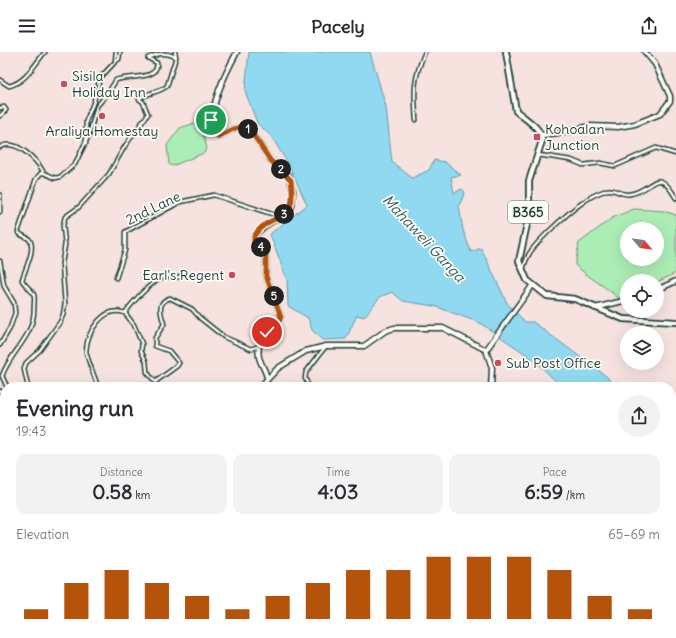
<!DOCTYPE html>
<html lang="en">
<head>
<meta charset="utf-8">
<style>
  body { margin:0; font-family:Delius,sans-serif; background:#f2f2f3; color:#2b2b33; height:100vh; display:flex; flex-direction:column; font-size:15px; white-space:nowrap }
  * { box-sizing:border-box; margin:0 }
  p { font-size:13px; color:#7c7c81 }
  .icon { flex:none; width:22px; height:22px; fill:none; stroke:currentColor; stroke-width:2; stroke-linecap:round; stroke-linejoin:round }
  .map { position:relative; flex:1; overflow:hidden }
  .side { position:absolute; left:0px; top:330px; width:676px; height:256px; display:flex; flex-direction:column; background:#fff; border-radius:16px 16px 0 0; box-shadow:0 4px 16px #0002 }
  .side>* { flex:none }
  .needle { width:26px; rotate:118deg }
  .buttons { position:absolute; left:620px; top:170px; display:grid; gap:8px }
  .buttons a { display:grid; place-items:center; width:44px; height:44px; border-radius:50%; background:#fff; box-shadow:0 4px 16px #0002; font-size:20px }
  .pin { position:absolute; display:grid; place-items:center; width:34px; height:34px; color:#fff; margin:-17px; border:2px solid #fff; border-radius:50%; box-shadow:0 1px 4px #0007 }
  .km { position:absolute; width:20px; height:20px; margin:-10px; border-radius:50%; background:#222; color:#fff; font-size:11px; line-height:20px; text-align:center }
  .round { display:grid; place-items:center; flex:none; width:42px; height:42px; border-radius:21px; background:#f2f2f3 }
  .head { display:flex; align-items:center; justify-content:space-between; height:68px; padding:0 16px }
  h1 { font-size:22px; font-weight:700; line-height:30px }
  .figures { display:grid; grid-template-columns:repeat(3,1fr); gap:6px; height:68px; padding:4px 16px }
  .figures div { display:grid; align-content:center; border-radius:10px; background:#f2f2f3; text-align:center }
  .figures b { font-size:20px; font-weight:700 }
  .figures small { font-size:11px; font-weight:400 }
  .figures p { font-size:11px }
  .chart { height:112px; padding:8px 16px }
  .chart p { display:flex; justify-content:space-between }
  .chart svg { width:100%; height:72px; margin-top:4px; stroke:#b45309; stroke-width:6 }
  header { display:flex; justify-content:space-between; align-items:center; height:52px; padding:0 16px; background:#fff; font-size:18px; font-weight:700 }
  .map>svg:first-child { display:block }
</style>
</head>
<body>
<header><svg class="icon" aria-label="menu" viewBox="0 0 24 24"><path d="M4 6h16M4 12h16M4 18h16"/></svg>Pacely<svg class="icon" aria-label="share" viewBox="0 0 24 24"><path d="M12 15V3M7 8l5-5 5 5M5 13v7h14v-7"/></svg></header>
<div class="map">
<svg width="676" height="586" viewBox="0 0 676 586">
  <rect width="100%" height="100%" fill="#f6e3df"/>
  <filter id="ink" filterUnits="userSpaceOnUse"><feTurbulence type="fractalNoise" baseFrequency=".025" numOctaves="2"/><feDisplacementMap in="SourceGraphic" scale="8" xChannelSelector="R" yChannelSelector="G"/><feConvolveMatrix kernelMatrix="1 2 1 2 8 2 1 2 1" color-interpolation-filters="sRGB"/></filter>
  <g filter="url(#ink)">
    <path fill="#acedb6" stroke="#669575" fill-rule="evenodd" d="M198 70 200 72 207 96 204 101 172 114 169 112 167 93 180 76Z
      M634 157 664 159 676 163V221L657 230 627 229V254C611 237 591 228 575 213L579 191 612 166ZM627 177H657V207H627Z
      M398 581H440L444 586H399Z"/>
    <path fill="#90d9f1" stroke="#639ba5" d="M249 0H370L386 55 392 110 412 126 429 118 434 108 445 110 461 123 451 125 454 141 462 137 465 140 459 154 463 178 471 200 481 196 507 251 525 270H533L606 324 616 335H562L533 307 480 271 434 254 403 249 392 240 380 245 364 265 357 263 346 287 322 288 312 278 308 266 288 254 287 228 270 182 307 153 289 113 271 84 257 71 245 39Z
      M553 581H601L600 586H552Z"/>
    <g fill="none" stroke-linecap="round" stroke-linejoin="round">
      <defs>
        <path id="street" d="M115 10 119 7 120 0
          M0 28 9 34C26 30 34 13 45 0
          M0 56 4 55 6 58 0 64
          M416 68C414 39 413 27 425 0
          M86 91V69L94 49 100 26 115 10 116 0
          M0 95C16 86 37 108 44 121
          M538 103 571 108 583 113 600 111 615 114 656 96 676 102
          M0 143V160
          M0 209 4 234 14 251 15 261 10 276 0 293
          M523 218C524 213 526 208 528 204 534 191 570 159 582 151 589 145 598 141 607 138 615 136 622 144 630 142 655 138 656 112 676 146
          M116 226 125 198V180L180 150 214 143 278 164
          M125 261C131 252 153 227 164 225 169 224 175 225 180 225L183 221
          M7 335 2 324C11 298 35 285 34 255 34 251 35 246 34 243 31 237 25 234 22 228 24 219 37 196 29 187 25 184 21 184 18 180L36 127 41 121H44L55 126 60 125 75 112 89 83 97 54 108 41 116 28C128 23 158 29 157 11L148 6C159 1 165 0 176 5
          M28 335 24 317 26 311 40 298 60 270 63 263 65 252 62 211 65 192 63 174 65 165 79 155 109 122 125 94 148 62 143 50 139 47C147 40 159 41 167 34L176 5 175 0
          M98 335C96 328 86 304 86 299 87 280 103 253 125 261L134 273 142 292 141 299 146 309 147 320 155 330 177 314 179 311 169 299 155 294V286L164 272C161 262 156 250 170 246L192 257 200 266 224 285 251 297 259 294
          M309 335 305 326 306 320 326 294
          M0 339 5 343
          M0 348 5 368
          M5 385 2 397 5 414
          M0 489 5 500
          M671 521 676 518
          M5 528 3 532 5 535
          M30 581 31 586
          M44 581 45 586
          M364 581 365 586
          M634 581 636 586
          M57 586 58 581"/>
        <path id="secondary" d="M237 0C224 24 211 51 211 78L218 84C230 81 237 70 250 78L270 108 289 124 293 139 292 154 288 159 265 174 254 184V189L266 202V224L281 265C273 280 255 285 259 305 261 313 266 319 267 326
          M542 83 566 80 590 74 618 75 635 72 660 62 670 49V44L655 12 645 0
          M657 238 676 229
          M595 256 627 248
          M486 298 532 234
          M260 335 278 316 306 299 326 294H364L385 279 394 276H443L486 298 492 316 491 335
          M11 581 12 586
          M63 586V581
          M137 586V581
          M490 586V581"/>
        <path id="primary" d="M506 0 516 59C525 67 542 76 542 89L529 129V163L519 209 527 228 547 244 575 247 623 267 676 270"/>
      </defs>
      <use href="#street" stroke="#1f3d34" stroke-width="5.5"/>
      <use href="#secondary" stroke="#1f3d34" stroke-width="7"/>
      <use href="#primary" stroke="#1f3d34" stroke-width="8"/>
      <use href="#street" stroke="#fdfcf7" stroke-width="2.5"/>
      <use href="#secondary" stroke="#fdfcf7" stroke-width="4"/>
      <use href="#primary" stroke="#fdfcf7" stroke-width="4.5"/>
    </g>
  </g>
  <g fill="none" stroke-linecap="round" stroke-linejoin="round" filter="url(#ink)">
    <defs>
      <path id="route" d="M211 68V78L218 84C230 81 237 70 250 78L270 108 291 128C298 177 272 156 254 184V189L266 202V224L281 265 278 272 267 280"/>
    </defs>
    <use href="#route" stroke="#fff" stroke-width="8"/>
    <use href="#route" stroke="#b45309" stroke-width="5"/>
  </g>
  <g fill="#d1495b" stroke="#fdfcf7" stroke-width="1.5">
    <circle cx="64" cy="32" r="4"/>
    <circle cx="102" cy="64" r="4"/>
    <rect x="533" y="81" width="8" height="8" rx="2"/>
    <circle cx="232" cy="223" r="4"/>
    <circle cx="498" cy="311" r="4"/>
  </g>
  <g text-anchor="middle" dominant-baseline="central" stroke-width="3.5" stroke-linejoin="round" paint-order="stroke">
    <rect fill="#fdfcf7" stroke="#62766e" stroke-width="1" x="508" y="149" width="40" height="22" rx="3"/>
    <g font-size="13" font-weight="bold" fill="#1f3d34">
      <text x="528" y="160">B365</text>
    </g>
    <g font-size="14" fill="#1f3d34" stroke="#fdfcf7" text-anchor="start">
      <text x="72" y="24">Sisila<tspan x="72" dy="16">Holiday Inn</tspan></text>
      <text x="545" y="77">Kohoalan<tspan x="545" dy="16">Junction</tspan></text>
      <text x="102" y="79" text-anchor="middle">Araliya Homestay</text>
      <text x="224" y="223" text-anchor="end">Earl's Regent</text>
      <text x="506" y="311">Sub Post Office</text>
    </g>
    <g font-size="14" fill="#1f3d34" stroke="#fdfcf7">
      <text transform="translate(153 156) rotate(-26)">2nd Lane</text>
    </g>
    <g font-size="15" font-style="italic" fill="#365c5a" stroke="#fdfcf7">
      <text transform="translate(424 186) rotate(47)">Mahaweli Ganga</text>
    </g>
  </g>
</svg>
<div class="buttons">
<a><svg class="needle" viewBox="-14 -14 28 28"><path d="M0-13l5 13h-10z" fill="#e53935"/><path d="M0 13l5-13h-10z" fill="#7c7c81"/></svg></a>
<a><svg class="icon" aria-label="locate" viewBox="0 0 24 24"><circle cx="12" cy="12" r="6"/><path d="M12 2v4M12 18v4M2 12h4M18 12h4"/></svg></a>
<a><svg class="icon" aria-label="layers" viewBox="0 0 24 24"><path d="M12 4l9 5-9 5-9-5zM3 14l9 5 9-5"/></svg></a>
</div>
<div class="pin" style="left:211px;top:68px;background:#1e9e55"><svg class="icon" aria-label="arrive" viewBox="0 0 24 24"><path d="M6 21V4h12l-3 4 3 4H6"/></svg></div>
<div class="pin" style="left:267px;top:280px;background:#d93025"><svg class="icon" aria-label="check" viewBox="0 0 24 24"><path d="M5 12l5 5 9-10"/></svg></div>
<b class="km" style="left:248px;top:77px">1</b>
<b class="km" style="left:281px;top:117px">2</b>
<b class="km" style="left:284px;top:162px">3</b>
<b class="km" style="left:261px;top:195px">4</b>
<b class="km" style="left:274px;top:244px">5</b>
<section class="side">
<div class="head"><div><h1>Evening run</h1><p>19:43</p></div><a class="round"><svg class="icon" aria-label="share" viewBox="0 0 24 24"><path d="M12 15V3M7 8l5-5 5 5M5 13v7h14v-7"/></svg></a></div>
<div class="figures">
<div><p>Distance</p><b>0.58<small> km</small></b></div>
<div><p>Time</p><b>4:03</b></div>
<div><p>Pace</p><b>6:59<small> /km</small></b></div>
</div>
<div class="chart"><p><span>Elevation</span>65–69 m</p>
<svg viewBox="0 0 160 44" preserveAspectRatio="none"><path d="M5 44V38M15 44V22M25 44V14M35 44V22M45 44V30M55 44V38M65 44V30M75 44V22M85 44V14M95 44V14M105 44V6M115 44V6M125 44V6M135 44V14M145 44V30M155 44V38"/></svg>
</div>
</section>
</div>
</body>
</html>
